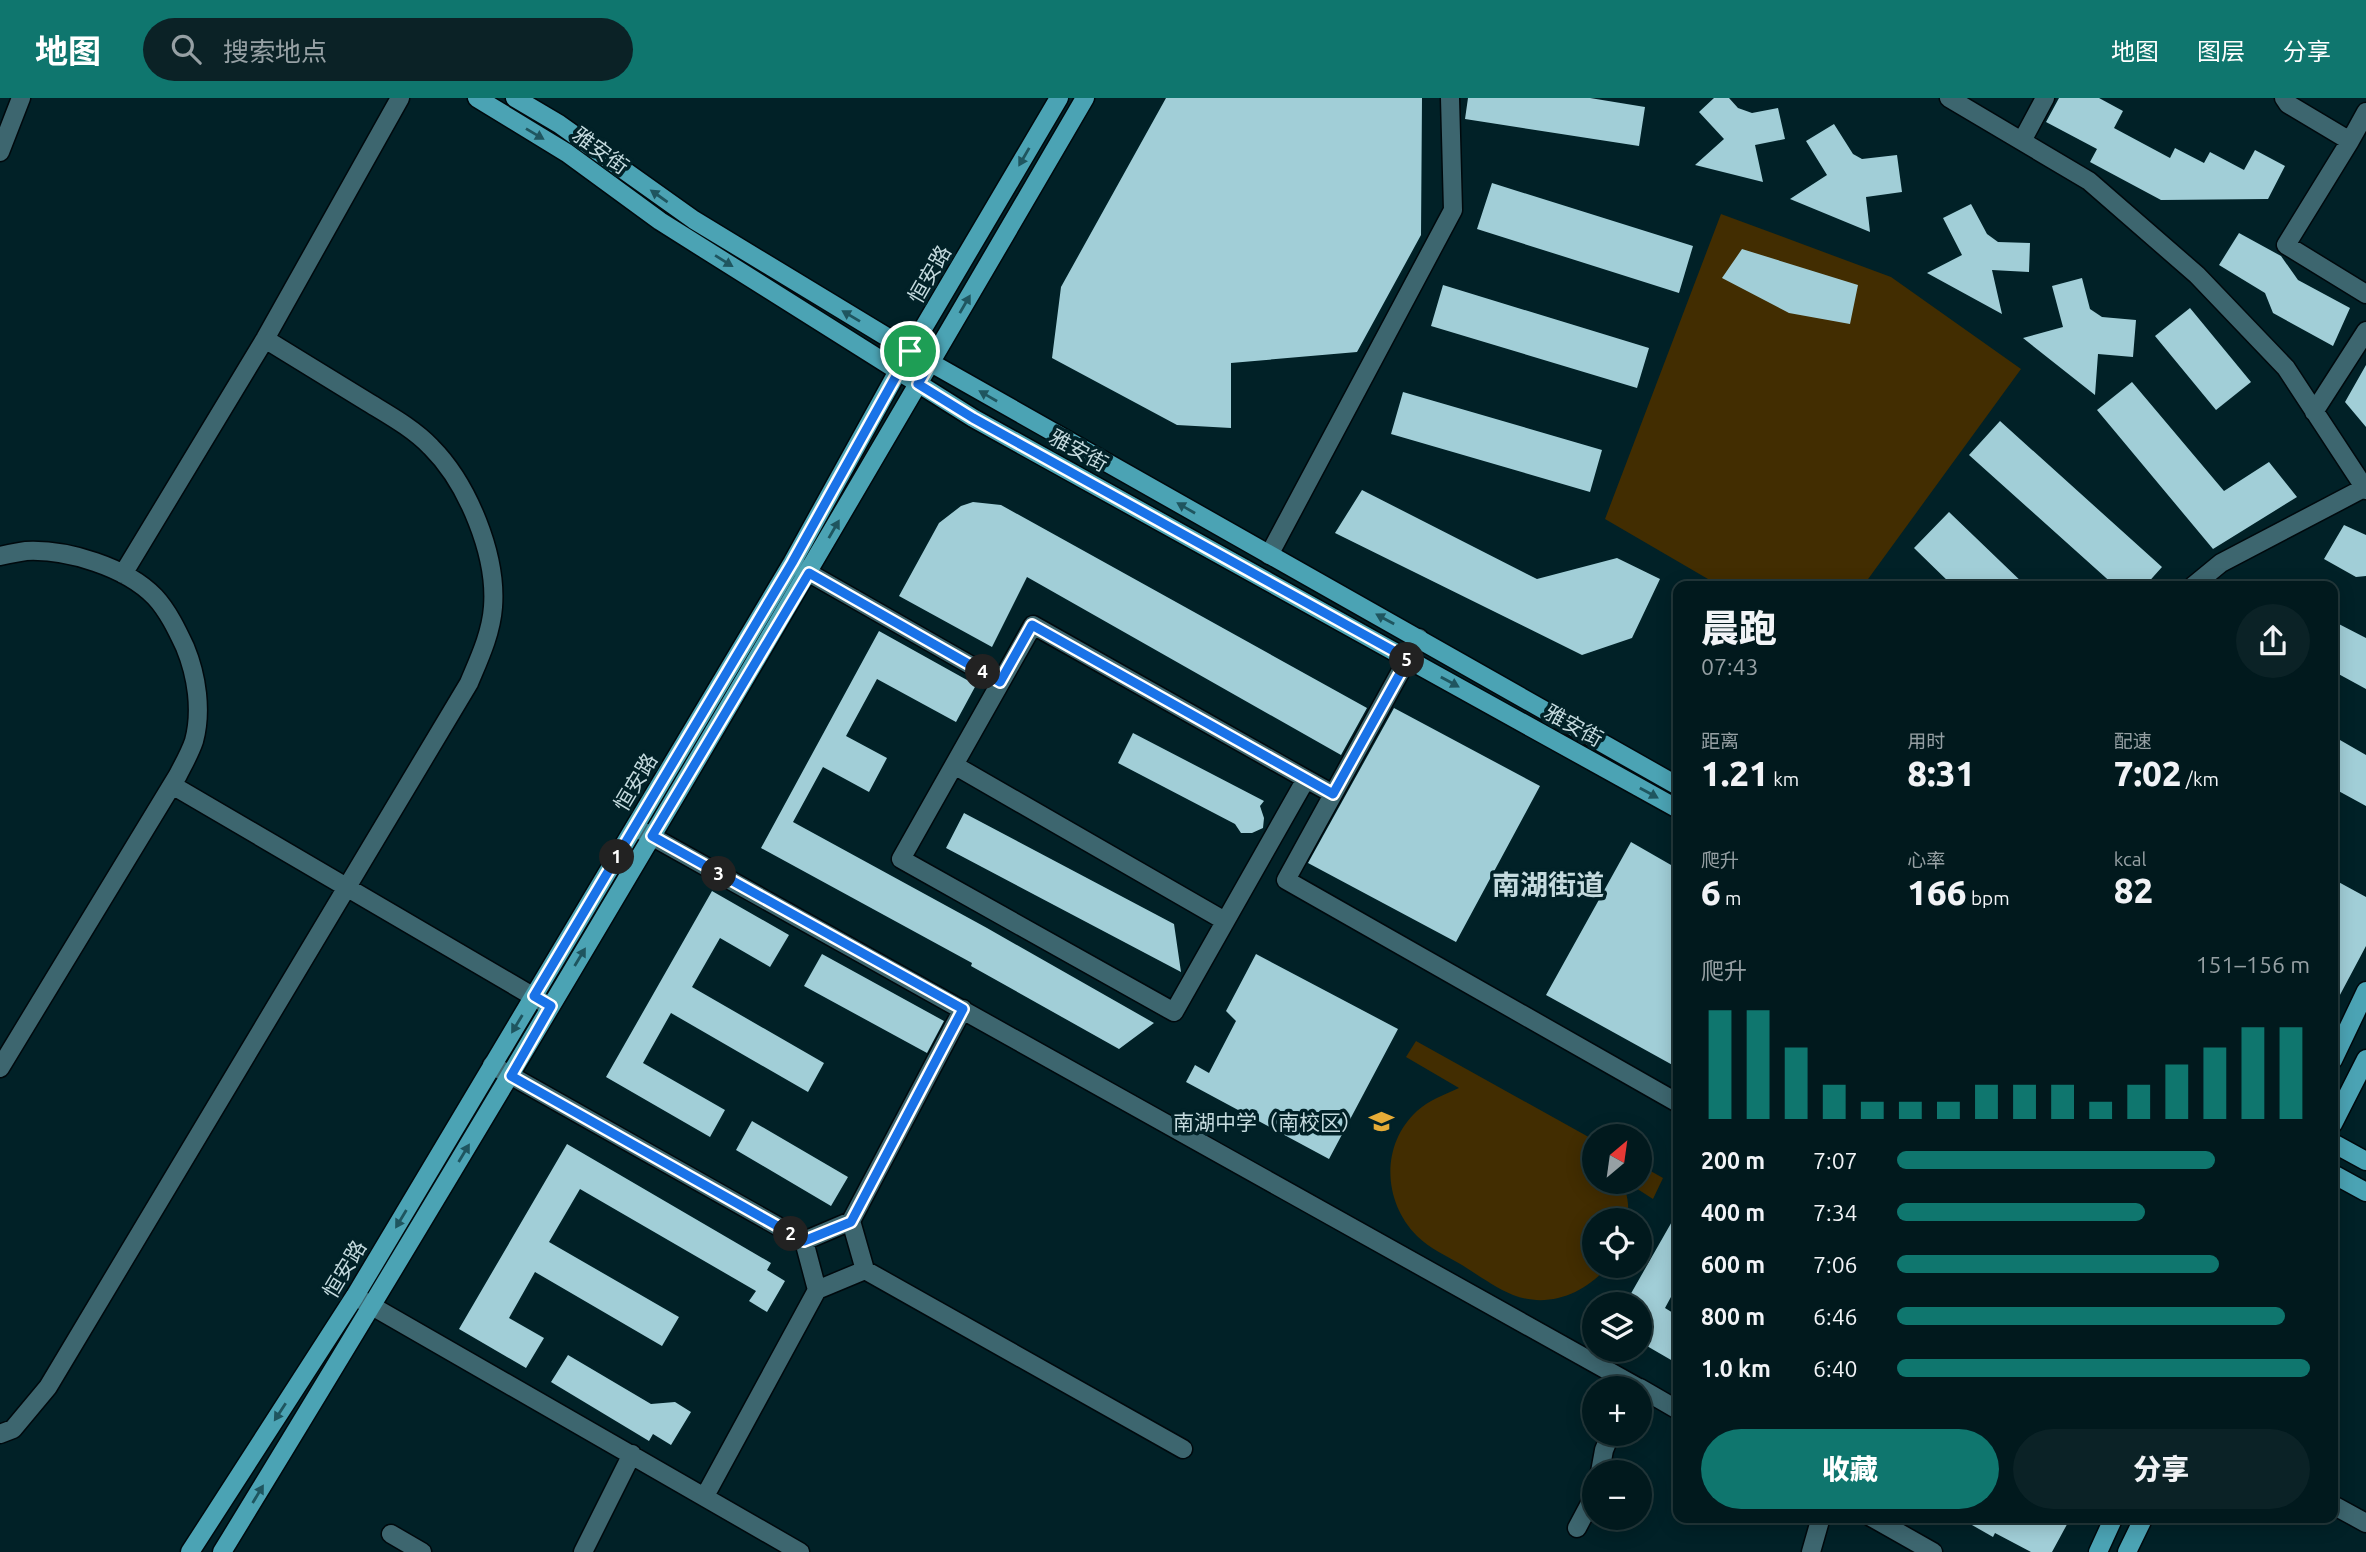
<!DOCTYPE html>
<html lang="zh">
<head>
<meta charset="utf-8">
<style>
  body { margin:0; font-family:Ubuntu,"Noto Sans SC",sans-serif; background:#0b2226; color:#f1f3f6; height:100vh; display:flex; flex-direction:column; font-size:26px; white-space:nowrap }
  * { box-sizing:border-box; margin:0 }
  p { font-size:23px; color:#96a0a4 }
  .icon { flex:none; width:38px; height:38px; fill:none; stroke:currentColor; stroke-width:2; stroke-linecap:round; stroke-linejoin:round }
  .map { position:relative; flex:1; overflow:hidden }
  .details { position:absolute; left:1673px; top:483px; width:665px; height:942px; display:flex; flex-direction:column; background:#01191d; border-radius:14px; box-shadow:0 4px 18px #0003,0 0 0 2px #23383b }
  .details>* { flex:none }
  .needle { width:46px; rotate:29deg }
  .tools { position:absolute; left:1582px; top:1026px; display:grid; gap:14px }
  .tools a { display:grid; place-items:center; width:70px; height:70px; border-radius:50%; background:#01191d; box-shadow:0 4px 18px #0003,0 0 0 2px #23383b; font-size:35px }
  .pin { position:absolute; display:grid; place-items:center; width:60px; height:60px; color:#fff; margin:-30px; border:4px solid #fff; border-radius:50%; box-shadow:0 2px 7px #0007 }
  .km { position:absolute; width:35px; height:35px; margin:-18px; border-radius:50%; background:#222; color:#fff; font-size:19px; line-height:35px; text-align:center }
  .round { display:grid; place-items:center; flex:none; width:74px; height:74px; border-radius:37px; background:#0b2226 }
  .headline { display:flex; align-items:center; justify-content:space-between; height:119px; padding:0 28px }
  h1 { font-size:38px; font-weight:800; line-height:52px }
  .stats { display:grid; grid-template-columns:repeat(3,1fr); gap:10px; height:119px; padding:7px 28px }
  .stats div { display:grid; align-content:center }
  .stats b { font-size:35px; font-weight:800 }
  .stats small { font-size:19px; font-weight:400 }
  .stats p { font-size:19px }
  .chart { height:196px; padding:14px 28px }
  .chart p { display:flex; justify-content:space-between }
  .chart svg { width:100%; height:126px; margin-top:7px; stroke:#0f766e; stroke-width:6 }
  .primary-button { display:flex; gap:14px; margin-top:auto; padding:14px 28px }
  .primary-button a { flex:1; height:80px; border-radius:42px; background:#0f766e; color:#fff; font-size:28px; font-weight:800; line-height:80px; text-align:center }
  .primary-button a+a { background:#0b2226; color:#f1f3f6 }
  ul { padding:0 28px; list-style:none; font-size:23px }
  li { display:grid; grid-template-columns:112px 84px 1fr; align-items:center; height:52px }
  li i { height:18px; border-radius:9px; background:#0f766e }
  header { display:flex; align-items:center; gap:42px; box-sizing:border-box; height:98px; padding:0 35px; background:#0f766e; color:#fff }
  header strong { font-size:33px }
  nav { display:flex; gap:38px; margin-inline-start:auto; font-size:24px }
  .search { width:490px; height:63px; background:#0b2226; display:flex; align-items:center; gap:18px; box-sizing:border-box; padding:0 24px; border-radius:38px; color:#96a0a4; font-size:26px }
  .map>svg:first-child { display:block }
</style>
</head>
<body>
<header>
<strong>地图</strong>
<div class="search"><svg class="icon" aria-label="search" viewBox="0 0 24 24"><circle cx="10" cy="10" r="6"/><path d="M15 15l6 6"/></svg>搜索地点</div>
<nav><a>地图</a><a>图层</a><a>分享</a></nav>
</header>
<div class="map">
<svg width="2366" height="1454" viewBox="0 0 2366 1454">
  <rect width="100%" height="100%" fill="#012127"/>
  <path fill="#422d01" d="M1721 116 1891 179 2021 271 1863 488H1720L1605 421Z
    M1416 943 1594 1042V1083H1621C1628 1095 1629 1108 1628 1122H1594V1167H1609C1586 1195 1549 1211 1513 1197 1496 1190 1478 1177 1462 1167 1447 1158 1430 1151 1417 1138 1383 1104 1380 1047 1417 1013 1429 1002 1444 997 1459 990L1406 959Z
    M1640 1067 1663 1080 1653 1101 1625 1083H1640Z"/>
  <path fill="#a1ced7" d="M1166 0H1422L1421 137 1357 254 1231 265V330L1177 327 1052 260 1061 189Z
    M1468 0H1590L1645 9 1639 48 1465 21Z
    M1714 0H1729L1738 10 1752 15 1778 10 1785 41 1755 47 1763 84 1695 67 1724 41 1699 14Z
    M2059 0H2099L2123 13 2114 30 2170 60 2175 50 2204 65 2210 54 2244 72 2255 52 2285 68 2268 101 2161 102 2090 64 2097 51 2046 24Z
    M1834 26 1853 56 1862 61 1897 57 1902 94 1866 99 1870 134 1790 101 1827 77 1806 43Z
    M1492 85 1693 148 1679 195 1477 131Z
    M1971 106 1987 136 1998 144 2030 145 2029 174 1992 172 2002 216 1927 175 1962 157 1943 120Z
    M2239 135 2281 158 2298 182 2350 210 2333 248 2273 215 2265 195 2219 167Z
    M1742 151 1858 187 1850 226 1789 215 1722 180Z
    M2082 180 2090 211 2102 219 2136 222 2133 259 2098 256 2095 297 2023 240 2063 229 2052 188Z
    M1443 187 1649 250 1637 290 1431 228Z
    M2190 210 2251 284 2216 312 2155 238Z
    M2366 267V329L2345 304Z
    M2132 284 2224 393 2269 364 2297 399 2213 451 2097 312Z
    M1403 294 1602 352 1590 394 1391 336Z
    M2000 323 2162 469 2145 488H2115L1969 357Z
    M1362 392 1537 481 1617 460 1660 481 1632 540 1582 557 1335 435Z
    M973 404 1001 407 1367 610 1341 657 1027 479 992 549 899 498 939 425 961 408Z
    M1949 414 2026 488H1953L1914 450Z
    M2344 427 2366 437V478L2356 479 2324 461Z
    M2333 523 2366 540V591L2333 573Z
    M879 533 976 587 956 624 877 581 846 638 887 660 869 694 823 669 793 724 987 830 1154 925 1119 951 971 868 972 865 761 750Z
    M1394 610 1540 688 1456 844 1308 765Z
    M1133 635 1264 703 1260 708 1264 720 1263 730 1252 735H1241L1235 726 1118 665Z
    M2333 638 2366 657V708L2333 690Z
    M964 715 1174 826 1181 874 946 750Z
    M1631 744 1678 771V970L1546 897Z
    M2333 781 2366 799V848L2333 910Z
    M712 793 789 837 770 869 720 840 692 889 824 965 808 994 671 915 643 965 725 1012 710 1039 606 979Z
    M822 856 944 923 927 955 804 888Z
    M1256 856 1398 931 1329 1061 1186 984 1195 967 1209 975 1236 923 1226 913Z
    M752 1023 848 1079 831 1108 736 1052Z
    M567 1046 771 1165 767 1172 785 1183 767 1214 749 1203 756 1193 580 1091 549 1144 679 1219 662 1248 535 1174 509 1220 544 1240 526 1270 459 1231Z
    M1678 1113V1186L1665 1210 1678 1218V1266L1640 1244V1206H1625Z
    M568 1257 651 1306 675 1304 691 1314 671 1347 653 1336 649 1343 551 1284Z
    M1958 1419H2071L2052 1454H2031L1995 1435 1993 1439Z"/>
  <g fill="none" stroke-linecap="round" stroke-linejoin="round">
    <defs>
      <path id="minor" d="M1949 0 2089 83 2197 177 2286 270 2366 392
        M2284 0 2288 6 2350 43 2286 147 2366 196
        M2022 43 2045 0
        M2350 43 2366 14
        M0 54 21 0
        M2314 314 2366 233
        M1269 457 1453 112 1450 0
        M0 458C9 456 18 454 26 453 67 451 126 469 155 499 168 513 177 532 185 549 197 578 202 613 194 643 190 655 183 667 178 677L0 970
        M795 467 1000 584
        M123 476 265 241 400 0
        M2193 488 2221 465 2364 390
        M1419 540 1286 782 1678 1005
        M954 667 1225 823
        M1306 681 1174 914 901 761 1033 527 1306 681 1333 696
        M172 687 546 906
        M635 729 1639 1290
        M492 967 804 1143 817 1192
        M851 1123 865 1172 1183 1351
        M804 1143 851 1123 963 911
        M358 1200 800 1454
        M1640 1290 1678 1312
        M0 1336 13 1331 48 1289 469 585C479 561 491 536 493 509 497 457 468 386 431 349 413 330 387 316 366 303 332 282 299 262 265 241
        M1600 1374 1604 1352 1611 1335
        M705 1398 817 1192 865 1172
        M2333 1407 2366 1425
        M1871 1419 1933 1454
        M1577 1430 1594 1398
        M391 1436 422 1454
        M583 1454 632 1356
        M1811 1454 1821 1419"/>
      <path id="major" d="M477 0 567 55 660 123 973 320 1678 711
        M515 0 559 26 694 122 910 253 1678 688
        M2333 962 2366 893
        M2333 1026 2366 961
        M2333 1045 2366 1063
        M2333 1076 2366 1094
        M190 1454 355 1198 792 465 898 273 1059 0
        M222 1454C516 973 801 487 1085 0
        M2098 1454 2114 1419
        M2127 1454 2144 1419"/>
    </defs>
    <use href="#minor" stroke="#00090d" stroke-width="21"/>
    <use href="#major" stroke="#00090d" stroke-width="21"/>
    <use href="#minor" stroke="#3d666f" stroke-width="18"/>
    <use href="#major" stroke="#4ba3b4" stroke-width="18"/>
  </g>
  <defs><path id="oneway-solid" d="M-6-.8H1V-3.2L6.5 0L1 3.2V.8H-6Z" transform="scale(1.75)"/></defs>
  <g fill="#1f555f">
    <use href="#oneway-solid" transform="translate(535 36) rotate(31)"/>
    <use href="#oneway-solid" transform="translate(1024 59) rotate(120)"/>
    <use href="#oneway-solid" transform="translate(659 98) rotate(-145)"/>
    <use href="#oneway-solid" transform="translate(724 163) rotate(32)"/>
    <use href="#oneway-solid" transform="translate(965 206) rotate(-60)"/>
    <use href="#oneway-solid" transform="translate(851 218) rotate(-149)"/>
    <use href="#oneway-solid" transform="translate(988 298) rotate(-150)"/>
    <use href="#oneway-solid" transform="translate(1186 410) rotate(-150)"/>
    <use href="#oneway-solid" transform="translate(834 431) rotate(-60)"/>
    <use href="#oneway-solid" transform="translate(1385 521) rotate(-151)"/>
    <use href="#oneway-solid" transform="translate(1450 584) rotate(29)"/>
    <use href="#oneway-solid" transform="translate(1649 695) rotate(29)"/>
    <use href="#oneway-solid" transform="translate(580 859) rotate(-59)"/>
    <use href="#oneway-solid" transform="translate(517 926) rotate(121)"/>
    <use href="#oneway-solid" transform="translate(464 1055) rotate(-59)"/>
    <use href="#oneway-solid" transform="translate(401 1121) rotate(121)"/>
    <use href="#oneway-solid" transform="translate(280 1314) rotate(123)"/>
    <use href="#oneway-solid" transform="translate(258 1396) rotate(-59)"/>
  </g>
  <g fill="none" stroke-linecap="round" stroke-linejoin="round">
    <defs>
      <path id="route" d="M910 253 930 265 918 286 973 320 1408 561 1333 696 1032 527 1000 584 809 475 652 738 963 911 851 1124 804 1143 511 978 551 908 534 898 792 465Z"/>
    </defs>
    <use href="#route" stroke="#fff" stroke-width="14"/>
    <use href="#route" stroke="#1a73e8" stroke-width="9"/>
  </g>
  <defs>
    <symbol id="school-bare" viewBox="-9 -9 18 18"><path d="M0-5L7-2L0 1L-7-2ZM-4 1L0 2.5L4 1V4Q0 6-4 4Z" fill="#e7ac37" stroke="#012127" stroke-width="2.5" paint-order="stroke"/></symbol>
  </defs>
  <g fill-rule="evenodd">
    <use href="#school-bare" x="1364" y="1006" width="35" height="35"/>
  </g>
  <g text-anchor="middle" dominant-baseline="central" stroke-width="7" stroke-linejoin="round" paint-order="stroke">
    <g font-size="21" fill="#c4dade" stroke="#012127">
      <text transform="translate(601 52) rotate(36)">雅安街</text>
      <text transform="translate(929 176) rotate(-60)">恒安路</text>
      <text transform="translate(1079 352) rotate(29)">雅安街</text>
      <text transform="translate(1574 627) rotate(29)">雅安街</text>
      <text transform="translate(635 684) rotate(-59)">恒安路</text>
      <text transform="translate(344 1171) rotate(-59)">恒安路</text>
    </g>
    <g font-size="21" fill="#c4dade" stroke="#012127" text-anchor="end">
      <text x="1362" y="1024">南湖中学（南校区）</text>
    </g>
    <g font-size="28" font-weight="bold" fill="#c4dade" stroke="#012127">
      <text x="1548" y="786">南湖街道</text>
    </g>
  </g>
</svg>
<div class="tools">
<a><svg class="needle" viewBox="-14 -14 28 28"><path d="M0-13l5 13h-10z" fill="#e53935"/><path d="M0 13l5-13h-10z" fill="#96a0a4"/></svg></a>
<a><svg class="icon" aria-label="locate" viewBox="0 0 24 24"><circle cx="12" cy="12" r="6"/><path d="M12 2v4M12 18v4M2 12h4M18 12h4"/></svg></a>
<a><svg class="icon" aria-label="layers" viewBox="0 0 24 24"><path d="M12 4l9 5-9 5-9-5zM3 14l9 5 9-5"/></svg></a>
<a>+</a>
<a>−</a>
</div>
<div class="pin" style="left:910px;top:253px;background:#1e9e55"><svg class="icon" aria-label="arrive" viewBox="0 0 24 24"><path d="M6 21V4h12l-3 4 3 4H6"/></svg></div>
<b class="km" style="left:617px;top:759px">1</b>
<b class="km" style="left:791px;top:1136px">2</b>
<b class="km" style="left:719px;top:776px">3</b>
<b class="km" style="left:983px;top:574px">4</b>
<b class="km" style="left:1407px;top:562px">5</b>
<section class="details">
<div class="headline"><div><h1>晨跑</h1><p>07:43</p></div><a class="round"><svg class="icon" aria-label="share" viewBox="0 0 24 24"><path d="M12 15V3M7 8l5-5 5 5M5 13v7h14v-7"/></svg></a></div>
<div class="stats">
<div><p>距离</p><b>1.21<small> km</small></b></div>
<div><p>用时</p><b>8:31</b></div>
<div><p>配速</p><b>7:02<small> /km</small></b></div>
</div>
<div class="stats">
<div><p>爬升</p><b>6<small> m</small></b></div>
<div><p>心率</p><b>166<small> bpm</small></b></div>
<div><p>kcal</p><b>82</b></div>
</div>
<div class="chart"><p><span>爬升</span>151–156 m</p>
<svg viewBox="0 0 160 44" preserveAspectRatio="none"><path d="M5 44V6M15 44V6M25 44V19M35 44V32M45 44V38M55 44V38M65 44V38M75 44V32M85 44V32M95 44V32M105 44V38M115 44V32M125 44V25M135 44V19M145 44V12M155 44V12"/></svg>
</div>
<ul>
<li><b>200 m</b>7:07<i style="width:77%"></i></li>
<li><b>400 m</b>7:34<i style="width:60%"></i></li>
<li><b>600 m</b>7:06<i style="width:78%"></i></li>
<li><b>800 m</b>6:46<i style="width:94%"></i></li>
<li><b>1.0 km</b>6:40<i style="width:100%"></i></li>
</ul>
<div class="primary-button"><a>收藏</a><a>分享</a></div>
</section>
</div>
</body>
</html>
